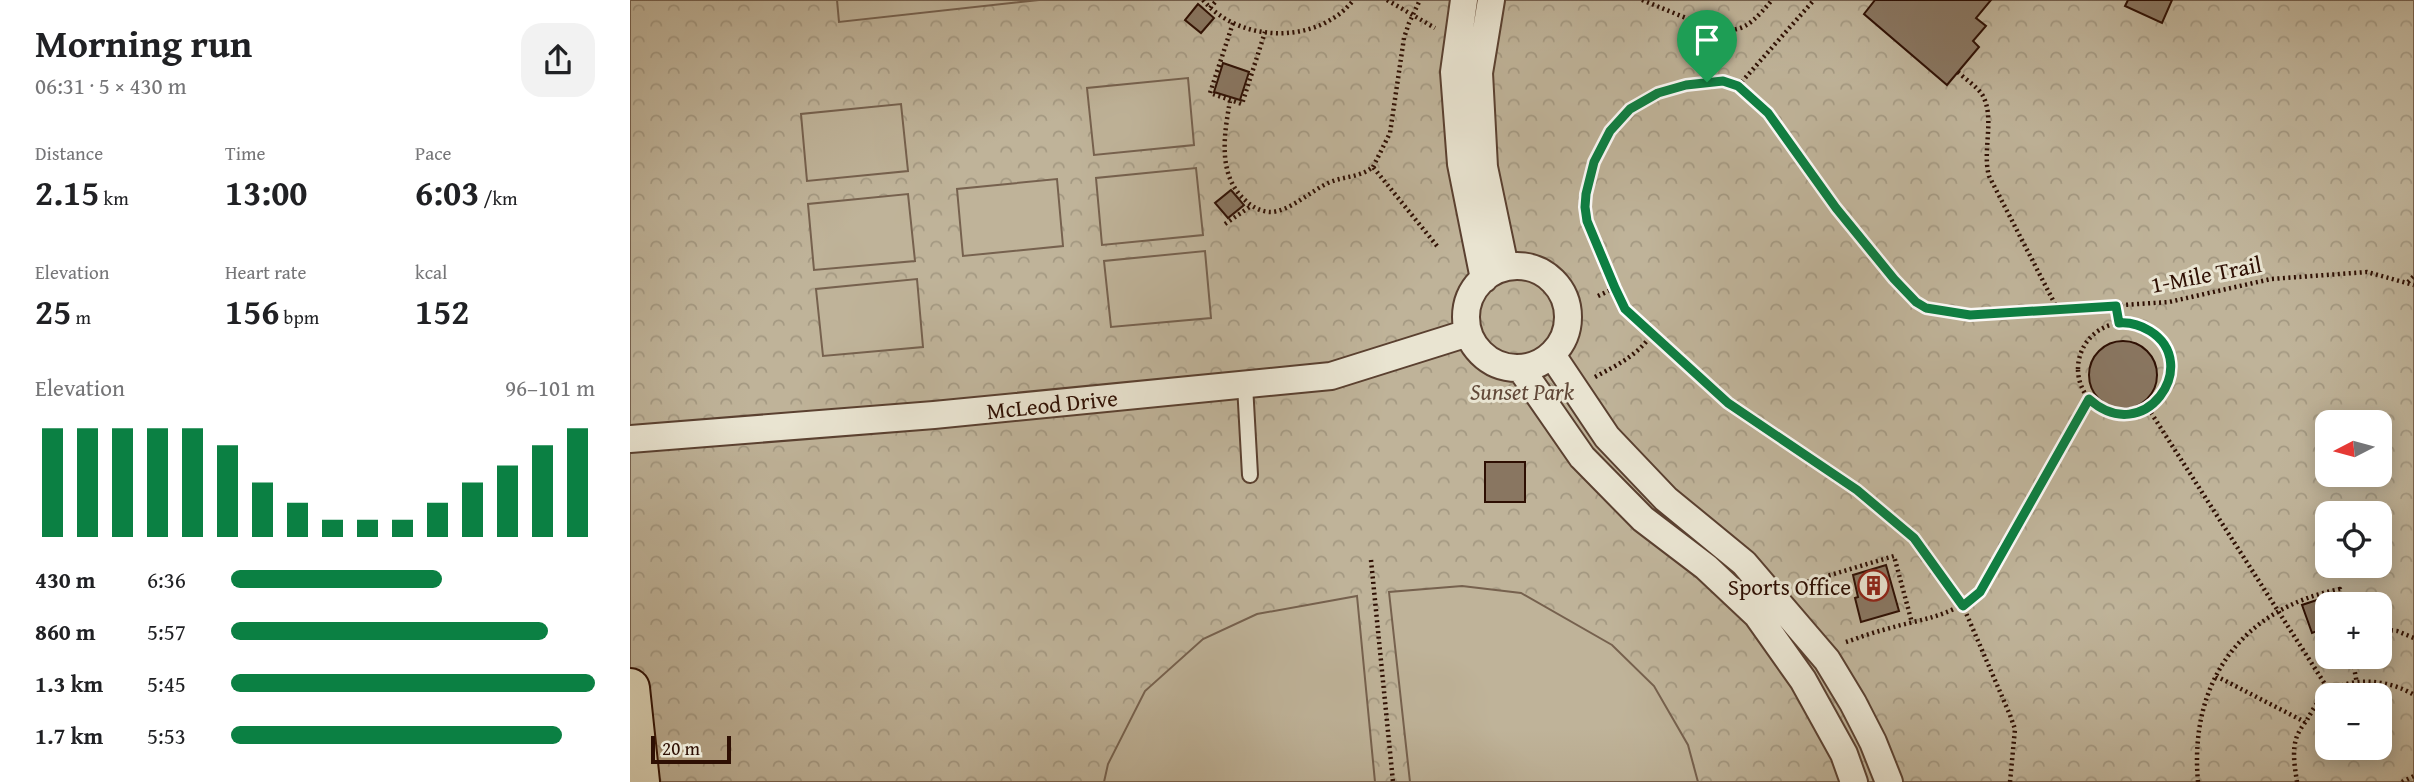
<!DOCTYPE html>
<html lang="en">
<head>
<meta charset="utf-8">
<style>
  body { margin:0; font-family:"Gentium Book Plus",serif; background:#f2f2f2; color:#202124; height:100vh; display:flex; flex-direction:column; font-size:26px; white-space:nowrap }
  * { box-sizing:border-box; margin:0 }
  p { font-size:23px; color:#757577 }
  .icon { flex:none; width:38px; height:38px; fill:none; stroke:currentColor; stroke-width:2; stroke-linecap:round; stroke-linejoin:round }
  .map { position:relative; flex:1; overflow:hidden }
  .panel { display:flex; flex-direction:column; background:#fff; width:630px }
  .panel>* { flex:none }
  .needle { width:46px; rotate:264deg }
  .controls { position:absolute; left:1685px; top:410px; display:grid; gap:14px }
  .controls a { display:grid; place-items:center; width:77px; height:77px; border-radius:14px; background:#fff; box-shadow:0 4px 18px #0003; font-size:35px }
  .scale { position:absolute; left:21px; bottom:18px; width:80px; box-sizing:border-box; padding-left:7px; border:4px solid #2e0f03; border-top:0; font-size:19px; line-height:24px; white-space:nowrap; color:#2e0f03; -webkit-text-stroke:5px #e9e4d1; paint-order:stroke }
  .pin { position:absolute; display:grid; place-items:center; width:60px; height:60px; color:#fff; margin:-72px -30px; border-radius:50% 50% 50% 0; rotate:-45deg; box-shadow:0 0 7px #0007 }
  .pin .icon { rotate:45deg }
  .round { display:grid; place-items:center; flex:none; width:74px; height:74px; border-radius:21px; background:#f2f2f2 }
  .head { display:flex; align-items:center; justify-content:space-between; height:119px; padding:0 35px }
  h1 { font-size:38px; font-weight:700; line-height:52px }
  .figures { display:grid; grid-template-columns:repeat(3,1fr); gap:10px; height:119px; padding:7px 35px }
  .figures div { display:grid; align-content:center }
  .figures b { font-size:35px; font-weight:700 }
  .figures small { font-size:19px; font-weight:400 }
  .figures p { font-size:19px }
  .chart { height:196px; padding:14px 35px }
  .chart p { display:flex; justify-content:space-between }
  .chart svg { width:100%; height:126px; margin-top:7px; stroke:#0b8043; stroke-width:6 }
  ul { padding:0 35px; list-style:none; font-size:23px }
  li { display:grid; grid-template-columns:112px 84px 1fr; align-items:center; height:52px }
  li i { height:18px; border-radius:9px; background:#0b8043 }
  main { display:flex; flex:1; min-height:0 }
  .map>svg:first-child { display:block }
</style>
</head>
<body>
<main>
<section class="panel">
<div class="head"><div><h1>Morning run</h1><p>06:31 · 5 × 430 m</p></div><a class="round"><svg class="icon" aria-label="share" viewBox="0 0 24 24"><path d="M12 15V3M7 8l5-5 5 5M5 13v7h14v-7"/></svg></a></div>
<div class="figures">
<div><p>Distance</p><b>2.15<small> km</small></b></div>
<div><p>Time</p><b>13:00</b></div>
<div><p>Pace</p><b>6:03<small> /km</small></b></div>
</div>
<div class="figures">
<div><p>Elevation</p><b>25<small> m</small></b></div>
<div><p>Heart rate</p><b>156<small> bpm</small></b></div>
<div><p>kcal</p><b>152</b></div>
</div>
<div class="chart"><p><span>Elevation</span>96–101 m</p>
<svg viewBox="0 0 160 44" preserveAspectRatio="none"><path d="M5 44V6M15 44V6M25 44V6M35 44V6M45 44V6M55 44V12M65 44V25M75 44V32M85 44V38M95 44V38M105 44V38M115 44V32M125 44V25M135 44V19M145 44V12M155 44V6"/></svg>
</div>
<ul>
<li><b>430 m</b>6:36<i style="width:58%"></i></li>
<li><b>860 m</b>5:57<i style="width:87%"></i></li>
<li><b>1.3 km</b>5:45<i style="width:100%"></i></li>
<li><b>1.7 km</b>5:53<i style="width:91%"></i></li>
</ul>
</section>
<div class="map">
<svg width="1784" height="782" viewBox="0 0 1784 782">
  <defs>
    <pattern id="park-crowns" width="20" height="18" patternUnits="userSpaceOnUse" patternTransform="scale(1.75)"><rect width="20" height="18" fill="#bfb399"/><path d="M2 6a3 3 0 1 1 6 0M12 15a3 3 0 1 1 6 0" fill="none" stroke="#a49982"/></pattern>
  </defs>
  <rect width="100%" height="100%" fill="#ddd5b8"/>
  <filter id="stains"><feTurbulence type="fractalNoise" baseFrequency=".00286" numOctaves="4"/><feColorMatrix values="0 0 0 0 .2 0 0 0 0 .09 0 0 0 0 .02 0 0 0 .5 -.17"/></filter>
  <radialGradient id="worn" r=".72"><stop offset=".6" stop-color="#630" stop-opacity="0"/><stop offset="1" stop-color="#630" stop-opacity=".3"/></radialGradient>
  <path fill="url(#park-crowns)" stroke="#76614e" stroke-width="2" fill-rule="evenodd" d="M0 0H1784V782H0ZM1698 422H1750V474H1698ZM1698 513H1750V565H1698ZM1698 604H1750V656H1698ZM1698 695H1750V747H1698Z"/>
  <path fill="#bfb399" stroke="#76614e" stroke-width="2" d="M207 0H409L209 22Z
    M558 78 564 145 464 155 457 88Z
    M271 104 278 171 177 181 171 114Z
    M566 168 573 235 472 245 466 178Z
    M427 179 433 246 333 256 327 189Z
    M278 194 285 261 184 270 178 204Z
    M575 251 581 318 481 327 474 261Z
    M287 279 293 347 193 356 186 289Z
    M832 586 891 593 982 645 1024 686 1058 745 1068 782H780L759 592Z
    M727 596 745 782H474L478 764 515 691 573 639 627 614Z"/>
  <path fill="#897661" stroke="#2e0f03" stroke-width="2" d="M1245 0H1361L1346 18 1356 26 1343 41 1349 47 1317 85 1234 14Z
    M1498 0H1542L1532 23 1495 6Z
    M568 4 584 18 571 33 555 20Z
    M593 63 619 72 610 100 584 92Z
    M601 190 614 205 598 218 585 203Z
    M1459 375a34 34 0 1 1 68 0a34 34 0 1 1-68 0Z
    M855 462H895V502H855Z
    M1256 565 1269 611 1231 622 1225 598 1228 597 1223 575Z
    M1696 597 1699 604 1698 627 1682 633 1672 605Z"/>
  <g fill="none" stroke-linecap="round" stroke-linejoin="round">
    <defs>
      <path id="service" d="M615 385 620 475"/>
      <path id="minor" d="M834 0 824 72 831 164 854 279
        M861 0 849 73 854 167 875 267
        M836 317a51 51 0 1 1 102 0a51 51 0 1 1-102 0Z
        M922 355 977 437 1036 499 1114 563 1197 660 1223 703 1243 742 1259 782
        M891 369 952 457 1013 519 1076 567 1127 615 1173 680 1214 754 1224 782
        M0 439 304 415 701 376 838 333"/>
      <path id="primary" d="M0 688 10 782"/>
    </defs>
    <use href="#service" stroke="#5a4030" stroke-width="18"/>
    <use href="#minor" stroke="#5a4030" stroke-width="30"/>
    <use href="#primary" stroke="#2e0f03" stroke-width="42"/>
    <path stroke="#2e0f03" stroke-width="4.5" stroke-dasharray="2 3.5" stroke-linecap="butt" d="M573 0C605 38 668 44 708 15 714 11 719 5 724 0
      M757 0 805 28
      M1012 0 1061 20 1077 82
      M580 8 587 0
      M1062 21C1105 35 1113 35 1142 0
      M603 23 580 93 612 104 635 32
      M1328 72C1335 79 1348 87 1353 96 1365 119 1352 151 1359 176L1428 310
      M1108 86 1184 0
      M600 101C594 135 587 176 616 201 622 207 632 212 641 212 660 211 681 191 698 183 713 176 729 178 743 167L807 246
      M743 167 760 133 774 38 779 23 790 0
      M595 224 621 206
      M1778 282 1784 276
      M968 296 985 288
      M1486 306 1489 323
      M1448 369a46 46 0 1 1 92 0a46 46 0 1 1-92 0Z
      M965 377C987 365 1007 356 1022 334
      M1518 408 1700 692
      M741 560 763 782
      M1167 585 1264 556 1282 623
      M1750 629 1767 631 1784 638
      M1216 642C1228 638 1241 633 1253 630 1293 618 1316 619 1351 592L1459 399
      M1722 656 1727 684
      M1586 676 1675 722
      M1380 782 1385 729 1380 715 1333 606 1284 538 1227 490 1098 403 995 309 957 221 956 194 964 162 980 131 1000 109 1028 93 1056 85 1093 81 1108 86 1138 113 1206 208 1264 279 1286 302 1308 312 1340 315 1539 302 1641 279 1737 272 1784 285
      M1568 782C1559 682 1611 609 1710 589L1713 604
      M1667 782C1665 768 1662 753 1666 739 1668 732 1673 725 1677 720 1682 711 1688 700 1696 694 1719 675 1761 680 1784 695
      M1772 782 1784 776"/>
    <use href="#service" stroke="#e9e4d1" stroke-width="14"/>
    <use href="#minor" stroke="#e9e4d1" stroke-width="26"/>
    <use href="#primary" stroke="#ddd5b8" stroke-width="38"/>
  </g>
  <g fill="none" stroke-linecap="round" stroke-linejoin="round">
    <defs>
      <path id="route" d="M1093 81 1108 86 1138 113 1206 208 1264 279 1286 302 1296 308 1340 315 1486 306 1489 323C1500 322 1510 325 1520 331 1573 364 1514 449 1459 399L1350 592 1333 606 1284 538 1227 490 1098 403 995 309 985 288 957 221 955 207 956 194 964 162 980 131 1000 109 1028 93 1056 85Z"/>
    </defs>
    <use href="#route" stroke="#fff" stroke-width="14"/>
    <use href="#route" stroke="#0b8043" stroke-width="9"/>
  </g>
  <defs>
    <symbol id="building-ring" viewBox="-11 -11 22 22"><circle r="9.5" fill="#e9e4d1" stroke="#8f2418" stroke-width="1.5"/><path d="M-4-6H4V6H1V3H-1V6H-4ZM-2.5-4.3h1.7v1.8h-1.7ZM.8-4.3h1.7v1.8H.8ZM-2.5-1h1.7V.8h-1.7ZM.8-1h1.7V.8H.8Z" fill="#8f2418"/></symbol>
  </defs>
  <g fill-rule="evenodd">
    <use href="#building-ring" x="1226" y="568" width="35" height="35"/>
  </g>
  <g text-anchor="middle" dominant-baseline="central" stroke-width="6" stroke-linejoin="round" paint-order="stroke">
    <g font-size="23" fill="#2e0f03" stroke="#e9e4d1">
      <text transform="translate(1576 274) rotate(-11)">1-Mile Trail</text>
      <text transform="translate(422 404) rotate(-6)">McLeod Drive</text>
    </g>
    <g font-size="23" font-style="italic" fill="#614838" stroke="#e9e4d1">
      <text x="892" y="391">Sunset Park</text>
    </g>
    <g font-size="23" fill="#2e0f03" stroke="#e9e4d1" text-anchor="end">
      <text x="1221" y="586">Sports Office</text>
    </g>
  </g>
  <rect width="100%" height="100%" filter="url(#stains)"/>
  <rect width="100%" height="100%" fill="url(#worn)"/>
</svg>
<div class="controls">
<a><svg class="needle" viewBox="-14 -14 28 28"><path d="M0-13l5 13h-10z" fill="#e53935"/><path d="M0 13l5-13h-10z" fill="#757577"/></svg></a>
<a><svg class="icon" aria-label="locate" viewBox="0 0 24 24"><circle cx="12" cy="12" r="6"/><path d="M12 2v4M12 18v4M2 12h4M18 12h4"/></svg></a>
<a>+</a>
<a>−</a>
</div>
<div class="scale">20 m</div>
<div class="pin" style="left:1077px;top:82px;background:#1e9e55"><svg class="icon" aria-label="arrive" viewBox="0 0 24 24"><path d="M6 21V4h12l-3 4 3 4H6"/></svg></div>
</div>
</main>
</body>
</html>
